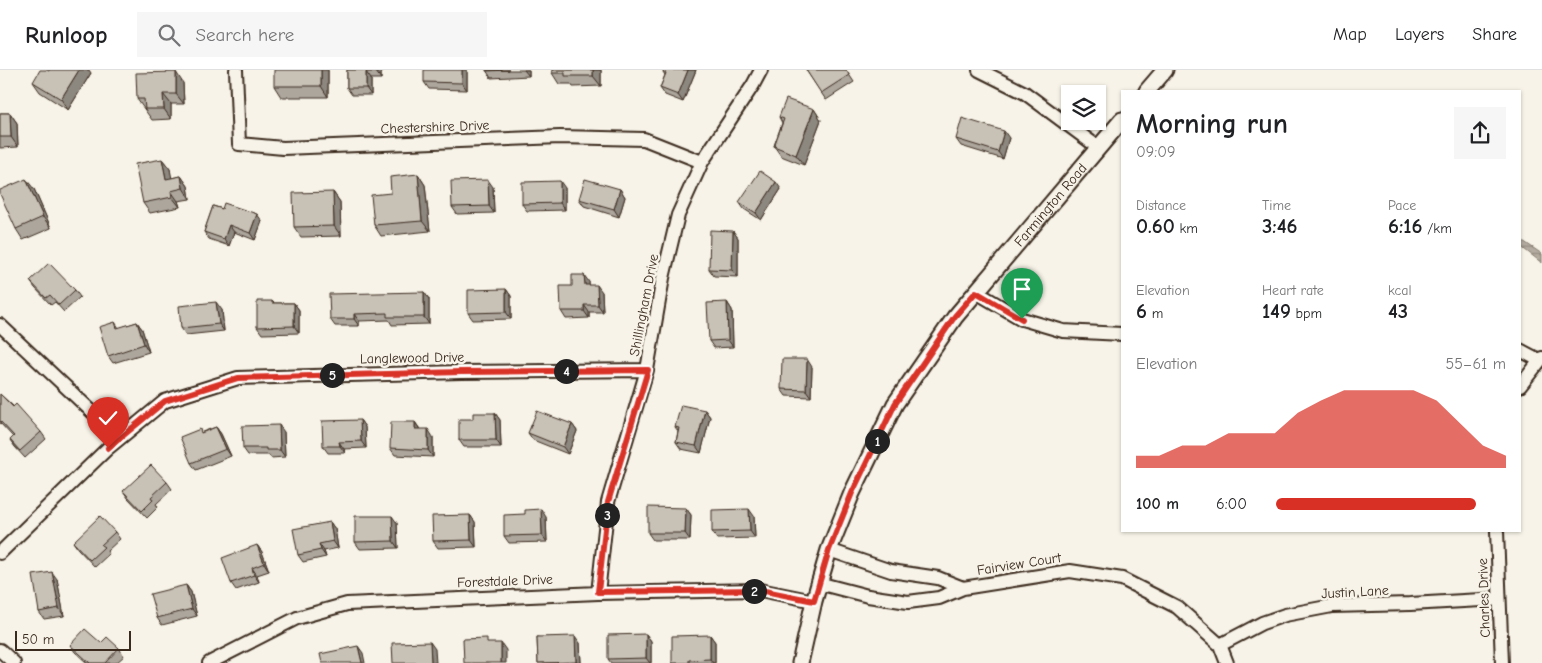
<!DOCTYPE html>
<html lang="en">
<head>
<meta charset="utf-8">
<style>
  body { margin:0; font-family:"Comic Neue",sans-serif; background:#f6f6f6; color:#202124; height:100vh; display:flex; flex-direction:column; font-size:19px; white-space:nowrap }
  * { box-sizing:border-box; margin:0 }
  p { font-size:16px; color:#757577 }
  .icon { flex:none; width:28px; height:28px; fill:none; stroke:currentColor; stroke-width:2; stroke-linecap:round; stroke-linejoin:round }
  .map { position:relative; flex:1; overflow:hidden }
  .panel { position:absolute; left:1121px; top:20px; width:400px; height:442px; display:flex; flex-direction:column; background:#fff; border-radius:0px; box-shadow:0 1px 4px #0004 }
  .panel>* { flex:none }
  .tools { position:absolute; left:1061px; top:15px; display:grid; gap:10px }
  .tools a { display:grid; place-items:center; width:45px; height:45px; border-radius:0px; background:#fff; box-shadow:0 1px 4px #0004; font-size:25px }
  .scale { position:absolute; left:15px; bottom:12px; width:116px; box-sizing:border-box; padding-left:5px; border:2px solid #3b2a1e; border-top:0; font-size:14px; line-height:18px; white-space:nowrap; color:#3b2a1e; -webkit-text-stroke:4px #f7f3e8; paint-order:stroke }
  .pin { position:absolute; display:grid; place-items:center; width:42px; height:42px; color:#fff; margin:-51px -21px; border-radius:50% 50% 50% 0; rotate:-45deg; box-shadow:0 0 5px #0007 }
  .pin .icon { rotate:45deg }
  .km { position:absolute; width:25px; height:25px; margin:-12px; border-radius:50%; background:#222; color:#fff; font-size:14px; line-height:25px; text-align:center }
  .round { display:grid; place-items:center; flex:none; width:52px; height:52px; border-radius:0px; background:#f6f6f6 }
  .overview { display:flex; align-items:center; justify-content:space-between; height:85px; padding:0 15px }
  h1 { font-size:28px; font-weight:800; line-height:38px }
  .metrics { display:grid; grid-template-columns:repeat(3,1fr); gap:8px; height:85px; padding:5px 15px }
  .metrics div { display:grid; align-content:center }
  .metrics b { font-size:21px; font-weight:800 }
  .metrics small { font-size:14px; font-weight:400 }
  .metrics p { font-size:14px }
  .chart { height:140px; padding:10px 15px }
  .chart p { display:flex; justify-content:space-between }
  .chart svg { width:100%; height:90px; margin-top:5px; fill:#d93025; opacity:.7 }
  ul { padding:0 15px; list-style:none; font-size:16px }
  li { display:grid; grid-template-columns:80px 60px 1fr; align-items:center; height:38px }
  li i { height:12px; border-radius:6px; background:#d93025 }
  header { display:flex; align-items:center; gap:30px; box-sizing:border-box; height:70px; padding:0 25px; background:#fff; border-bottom:1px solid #e0e0e0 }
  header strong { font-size:24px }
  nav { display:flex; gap:28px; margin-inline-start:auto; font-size:18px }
  .search { width:350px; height:45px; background:#f6f6f6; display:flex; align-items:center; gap:12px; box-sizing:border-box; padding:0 18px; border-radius:0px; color:#757577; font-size:19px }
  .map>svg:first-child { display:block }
</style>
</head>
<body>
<header>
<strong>Runloop</strong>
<div class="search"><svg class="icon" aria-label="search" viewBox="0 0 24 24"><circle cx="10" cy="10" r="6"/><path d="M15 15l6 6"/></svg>Search here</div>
<nav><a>Map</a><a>Layers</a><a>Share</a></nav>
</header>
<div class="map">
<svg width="1542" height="593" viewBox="0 0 1542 593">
  <defs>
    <pattern id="water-rules" width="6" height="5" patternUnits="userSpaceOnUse" patternTransform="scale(1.25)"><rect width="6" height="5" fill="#b4aca0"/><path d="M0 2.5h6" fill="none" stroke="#948c82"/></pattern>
  </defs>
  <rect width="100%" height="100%" fill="#f7f3e8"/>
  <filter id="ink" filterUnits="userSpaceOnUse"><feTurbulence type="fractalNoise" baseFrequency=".02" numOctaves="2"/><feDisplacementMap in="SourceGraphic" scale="10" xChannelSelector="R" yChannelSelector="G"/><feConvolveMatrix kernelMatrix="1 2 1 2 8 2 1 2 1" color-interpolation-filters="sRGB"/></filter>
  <g filter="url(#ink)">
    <path fill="url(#water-rules)" stroke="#84786c" d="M1520 169 1542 184V193L1520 176Z"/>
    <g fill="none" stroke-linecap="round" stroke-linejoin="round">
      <defs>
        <path id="minor" d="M236 0 239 74 283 78 560 67 644 69 702 92
          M979 0 1025 23 1099 78
          M976 222 1022 249 1063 261 1122 264
          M0 255 120 368
          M1520 280 1539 290
          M1520 316 1542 288
          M1497 461 1502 593
          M829 480 891 501 938 508 963 518
          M0 483 108 378 165 331 238 308 461 302 647 300
          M818 513 868 526 908 532 939 528 963 518 1070 501 1122 509 1177 537 1220 575 1227 593
          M598 523 608 432 647 300 663 208 678 145 702 92 753 15 761 0
          M1220 575 1262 553 1285 545 1332 536 1410 534 1499 529
          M0 580 14 593
          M209 593 297 548 347 534 598 523 760 520 814 531"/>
        <g id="tertiary">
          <path d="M1147 21 1165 0"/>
          <path id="s1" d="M800 593 814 531 829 480 852 423 895 334 955 247 1122 50"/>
        </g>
      </defs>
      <use href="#minor" stroke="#3b2a1e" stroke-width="16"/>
      <use href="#tertiary" stroke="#3b2a1e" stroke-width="19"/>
      <use href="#minor" stroke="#f7f3e8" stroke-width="12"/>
      <use href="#tertiary" stroke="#f7f3e8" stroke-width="15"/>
    </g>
    <path fill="#aca69d" stroke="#3b2a1e" d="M328 0V27H281L274 16Z
      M347 0H381V9H371V25H352L347 18Z
      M467 0V20L429 19 424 12Z
      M486 0H529V6L491 8Z
      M552 0H601V16L573 17 571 14H559L552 3Z
      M664 0H696L683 32 665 25 660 18 665 5 663 2Z
      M806 0H846L854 12 826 30Z
      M49 1 91 3 68 40 40 22 33 12Z
      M183 13 184 34H171V49L152 50 137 29Z
      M814 39 821 50 804 95 781 86 774 76 782 53 779 47Z
      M0 43H10L17 53 18 77 0 78Z
      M1009 68 1003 89 961 76 956 69Z
      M162 89 170 99 171 108 181 106 188 116 190 129 178 131 180 137 150 143 143 133Z
      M418 104 425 115 430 161 381 166 374 155 391 123Z
      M493 117 494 143 457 144 452 137Z
      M565 118V140L527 141 522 134Z
      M34 119 51 158 23 170 16 159Z
      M620 119 625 127 619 147 584 136 579 129Z
      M781 119 761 150 744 139 739 132Z
      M333 122 340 132 341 166 301 167 294 157Z
      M213 136 262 151 255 170 234 162 229 176 209 169 204 162Z
      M733 161 738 168V207L714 206 709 199Z
      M30 211 75 220 80 227 64 242 55 232 51 235 35 218Z
      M589 212V215L602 222 603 242H589V248L566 249 561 241 572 216Z
      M506 219 511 226V249L473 250 468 243Z
      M424 222 429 229V254L392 255 389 250 359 251V256H335L330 249Z
      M272 231 274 233H294L299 240V263L262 264 257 257Z
      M727 232 732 240 733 277 714 278 709 271Z
      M222 240 224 261 186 265 181 258Z
      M115 252 119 258 137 252 142 259 149 282 113 293 108 286Z
      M812 297 811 327 786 326 781 319Z
      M0 324 41 362 46 369 25 388 15 377 10 370 13 367 0 353Z
      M705 340 710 347 701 383 681 379 676 372 678 361 675 357Z
      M495 343 500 350 501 377H464L459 370 473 349Z
      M360 350 365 357 366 378 344 379 345 383H328L323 376Z
      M415 352 420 359 433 367V387L395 385 390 378Z
      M572 354 577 361 568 384 533 370 528 363Z
      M216 357 221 364 231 386 196 400 191 393 202 362Z
      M284 362 285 387 271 388 269 385H248L243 378Z
      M167 412 172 419 156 434 158 437 147 448 128 428 123 421Z
      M686 438 691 445 690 470H653L648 463Z
      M470 445 475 452 476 477 438 478 433 471Z
      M754 446 755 468 717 469 712 462Z
      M546 447 547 472 509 473 504 466Z
      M330 452 335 459 338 478 324 481 326 487 303 492 298 485Z
      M397 453 398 478 360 479 355 472Z
      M115 462 120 469 107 481 109 484 95 497 78 479 73 472Z
      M257 475 262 482 269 501 257 505 259 512 236 520 231 513Z
      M57 509 64 546 44 549 39 542Z
      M186 515 191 522 197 546 162 555 157 548Z
      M646 564 651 571V593H611L608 589Z
      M710 565 715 572V593H672Z
      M537 567 580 573 581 593H538Z
      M101 573 119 578 124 586 116 593H87L75 582 70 575Z"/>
    <path fill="#8c877f" stroke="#3b2a1e" d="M79 0H89L91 3 68 40 61 29Z
      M321 0H328V27L321 16Z
      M376 0H381V9L376 2Z
      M462 0H467V20L462 13Z
      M524 0H529V6Z
      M593 0H601V16L593 6Z
      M688 0H696L683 32 678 25Z
      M176 2 183 13 184 34 176 24Z
      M366 2 371 9V25L366 18Z
      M163 24 171 34V49L164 39Z
      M814 39 821 50 804 95 796 85Z
      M10 43 17 53 18 77 11 67Z
      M1004 61 1009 68 1003 89 998 82Z
      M162 89 170 99 174 119 166 109Z
      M418 104 425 115 430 161 422 151Z
      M181 106 188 116 190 129 183 118Z
      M26 109 34 119 51 158 43 147Z
      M488 110 493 117 494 143 489 136Z
      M560 111 565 118V140L560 133Z
      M776 112 781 119 761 150 756 143Z
      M620 119 625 127 619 147 614 139Z
      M171 121 178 131 180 137 172 127Z
      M333 122 340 132 341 166 334 156Z
      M257 144 262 151 255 170 250 163Z
      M229 155 234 162 229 176 224 169Z
      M733 161 738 168V207L732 200Z
      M584 205 589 212 590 222 585 215Z
      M597 215 602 222 603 242 598 235Z
      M506 219 511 226V249L506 242Z
      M424 222 429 229V254L424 247Z
      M216 232 222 240 224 261 219 254Z
      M727 232 732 240 733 277 728 270Z
      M294 233 299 240V263L294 256Z
      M584 235 589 242V248L584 241Z
      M354 244 359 251V256L354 249Z
      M137 252 142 259 149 282 144 274Z
      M807 289 812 297 811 327 806 320Z
      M705 340 710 347 701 383 696 376Z
      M495 343 500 350 501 377 496 370Z
      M360 350 365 357 366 378 361 371Z
      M415 352 420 360 415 359Z
      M572 354 577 361 568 384 563 377Z
      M279 355 284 362 285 387 280 380Z
      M216 357 221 364 231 386 226 379Z
      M428 359 433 367V387L428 380Z
      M339 372 344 379 345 383 340 376Z
      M686 438 691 445 690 470 685 463Z
      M541 439 546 447 547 472 542 465Z
      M749 439 754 446 755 468 750 461Z
      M470 445 475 452 476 477 471 470Z
      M392 446 397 453 398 478 393 471Z
      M330 452 335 459 338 478 333 471Z
      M319 474 324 481 326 487 321 480Z
      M257 475 262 482 269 501 264 493Z
      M252 498 257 505 259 512 254 505Z
      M52 502 57 509 64 546 59 538Z
      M186 515 191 522 197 546 192 539Z
      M646 564 651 571V593H650L646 588Z
      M710 565 715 572V593H713L710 589Z
      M575 566 580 573 581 593H577L576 592Z
      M430 572 435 579 436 593H431Z
      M501 573 506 580V593H501Z
      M358 576 363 583 365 593H362Z"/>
    <path fill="#c8c1b6" stroke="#3b2a1e" d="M40 0H47L49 1V0H79L61 29 33 12Z
      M274 0H321V16H274Z
      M347 0H376V2H366V18H347Z
      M424 0H462V13L424 12Z
      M486 0H509L486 1Z
      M552 0H593V6H565V3H552Z
      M664 0H688L678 25 660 18 666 3 663 2Z
      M806 0H846L849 5 821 23Z
      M176 2V24H163L164 39H145L144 29H137L136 3Z
      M786 29 814 39 796 85 774 76 784 49 779 47Z
      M0 43H10L11 67H0Z
      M962 48 1004 61 998 82 956 69Z
      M162 89 166 109 181 106 183 118 171 121 172 127 143 133 135 94Z
      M760 101 776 112 756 143 739 132Z
      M418 104 422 151 374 155 371 125 391 123 390 107Z
      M26 109 43 147 16 159 0 124V120Z
      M585 109 620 119 614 139 579 129Z
      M488 110 489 136 452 137 451 111Z
      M560 111V133L522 134V112Z
      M333 122 334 156 294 157 293 123Z
      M224 133 257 144 250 163 229 155 224 169 204 162 213 136 222 139Z
      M710 160 733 161 732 200 709 199Z
      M49 193 75 220 59 235 50 225 46 228 30 211Z
      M572 205H584L585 215H597L598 235H584V241H561L560 216H572Z
      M506 219V242L468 243V220Z
      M424 222V247H387V243L354 244V249H330L329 224Z
      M257 231H272V233H294V256L257 257Z
      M216 232 219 254 181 258 179 236Z
      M727 232 728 270 709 271 707 233Z
      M115 252 117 258 137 252 144 274 108 286 99 257Z
      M782 289H807L806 320 781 319Z
      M0 324 13 337 16 334 41 362 20 381 10 370 14 366 0 351Z
      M681 335 705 340 696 376 676 372 679 358 675 357Z
      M537 341 572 354 563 377 528 363Z
      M473 343H495L496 370H459V349H473Z
      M360 350 361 371 339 372 340 376H323L322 351Z
      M391 352H415V359H428V380L390 378Z
      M279 355 280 380H266V378H243L242 356Z
      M216 357 226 379 191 393 180 367 200 359 201 363Z
      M151 395 167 412 151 427 153 430 142 441 123 421Z
      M648 437 686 438 685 463H648Z
      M541 439 542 465 504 466V445L525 444V440Z
      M749 439 750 461 712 462V440Z
      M470 445 471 470 433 471 432 446Z
      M100 446 115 462 101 475 104 477 90 490 73 472Z
      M355 446H392L393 471 355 472Z
      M330 452 333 471 319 474 321 480 298 485 293 459Z
      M257 475 264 493 252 498 254 505 231 513 222 488Z
      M52 502 59 538 39 542 33 505Z
      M186 515 192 539 157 548 150 524Z
      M85 559 101 573 107 567 119 578 105 593H90L70 575Z
      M646 564V588L608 589V565Z
      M710 565V589L689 590V593H672V566Z
      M575 566 576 592 538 593 537 567Z
      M487 568V573H501V593H464L463 569Z
      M430 572 431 593H393L392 573Z
      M358 576 362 593H322L320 584Z"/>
  </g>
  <g fill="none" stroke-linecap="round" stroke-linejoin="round" filter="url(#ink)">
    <defs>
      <path id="route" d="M108 378 165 331 238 308 461 302 648 300 608 432 598 522 760 520 814 531 829 480 852 423 895 334 955 246 976 222 1022 249"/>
    </defs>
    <use href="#route" stroke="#fff" stroke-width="10"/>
    <use href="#route" stroke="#d93025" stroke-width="6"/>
  </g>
  <g text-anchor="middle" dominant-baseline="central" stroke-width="5" stroke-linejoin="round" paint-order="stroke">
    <g font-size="14" fill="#3b2a1e" stroke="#f7f3e8">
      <text transform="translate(435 57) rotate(-2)">Chestershire Drive</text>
      <text stroke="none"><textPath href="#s1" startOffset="530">Farmington Road</textPath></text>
      <text transform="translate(644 235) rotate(-79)">Shillingham Drive</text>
      <text transform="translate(412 288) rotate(-1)">Langlewood Drive</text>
      <text transform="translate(1019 494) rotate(-9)">Fairview Court</text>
      <text transform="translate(505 511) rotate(-2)">Forestdale Drive</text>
      <text transform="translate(1355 522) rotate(-3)">Justin Lane</text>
      <text transform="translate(1484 528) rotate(-92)">Charles Drive</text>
    </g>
  </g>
</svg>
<div class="tools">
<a><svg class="icon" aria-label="layers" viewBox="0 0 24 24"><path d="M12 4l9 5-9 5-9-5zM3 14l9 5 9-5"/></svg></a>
</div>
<div class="scale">50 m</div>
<div class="pin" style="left:1022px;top:249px;background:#1e9e55"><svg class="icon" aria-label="arrive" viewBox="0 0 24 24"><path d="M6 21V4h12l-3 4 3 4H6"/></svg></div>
<div class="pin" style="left:108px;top:378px;background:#d93025"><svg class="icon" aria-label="check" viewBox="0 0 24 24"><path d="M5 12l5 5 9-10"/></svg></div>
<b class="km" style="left:877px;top:371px">1</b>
<b class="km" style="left:754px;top:521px">2</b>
<b class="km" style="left:607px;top:445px">3</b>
<b class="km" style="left:566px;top:301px">4</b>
<b class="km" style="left:332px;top:305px">5</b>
<section class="panel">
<div class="overview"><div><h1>Morning run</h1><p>09:09</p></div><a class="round"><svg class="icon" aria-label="share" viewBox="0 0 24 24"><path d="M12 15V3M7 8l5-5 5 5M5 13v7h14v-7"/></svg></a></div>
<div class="metrics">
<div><p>Distance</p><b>0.60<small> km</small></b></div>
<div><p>Time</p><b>3:46</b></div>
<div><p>Pace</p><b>6:16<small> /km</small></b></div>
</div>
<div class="metrics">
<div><p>Elevation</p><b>6<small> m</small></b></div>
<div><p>Heart rate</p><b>149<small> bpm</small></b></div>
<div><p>kcal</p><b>43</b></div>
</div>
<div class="chart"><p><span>Elevation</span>55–61 m</p>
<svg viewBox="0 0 160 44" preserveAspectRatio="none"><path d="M0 44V38L10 38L20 33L30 33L40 27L50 27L60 27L70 17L80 11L90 6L100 6L110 6L120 6L130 11L140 22L150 33L160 38V44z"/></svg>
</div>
<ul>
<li><b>100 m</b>6:00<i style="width:87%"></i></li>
</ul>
</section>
</div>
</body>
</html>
